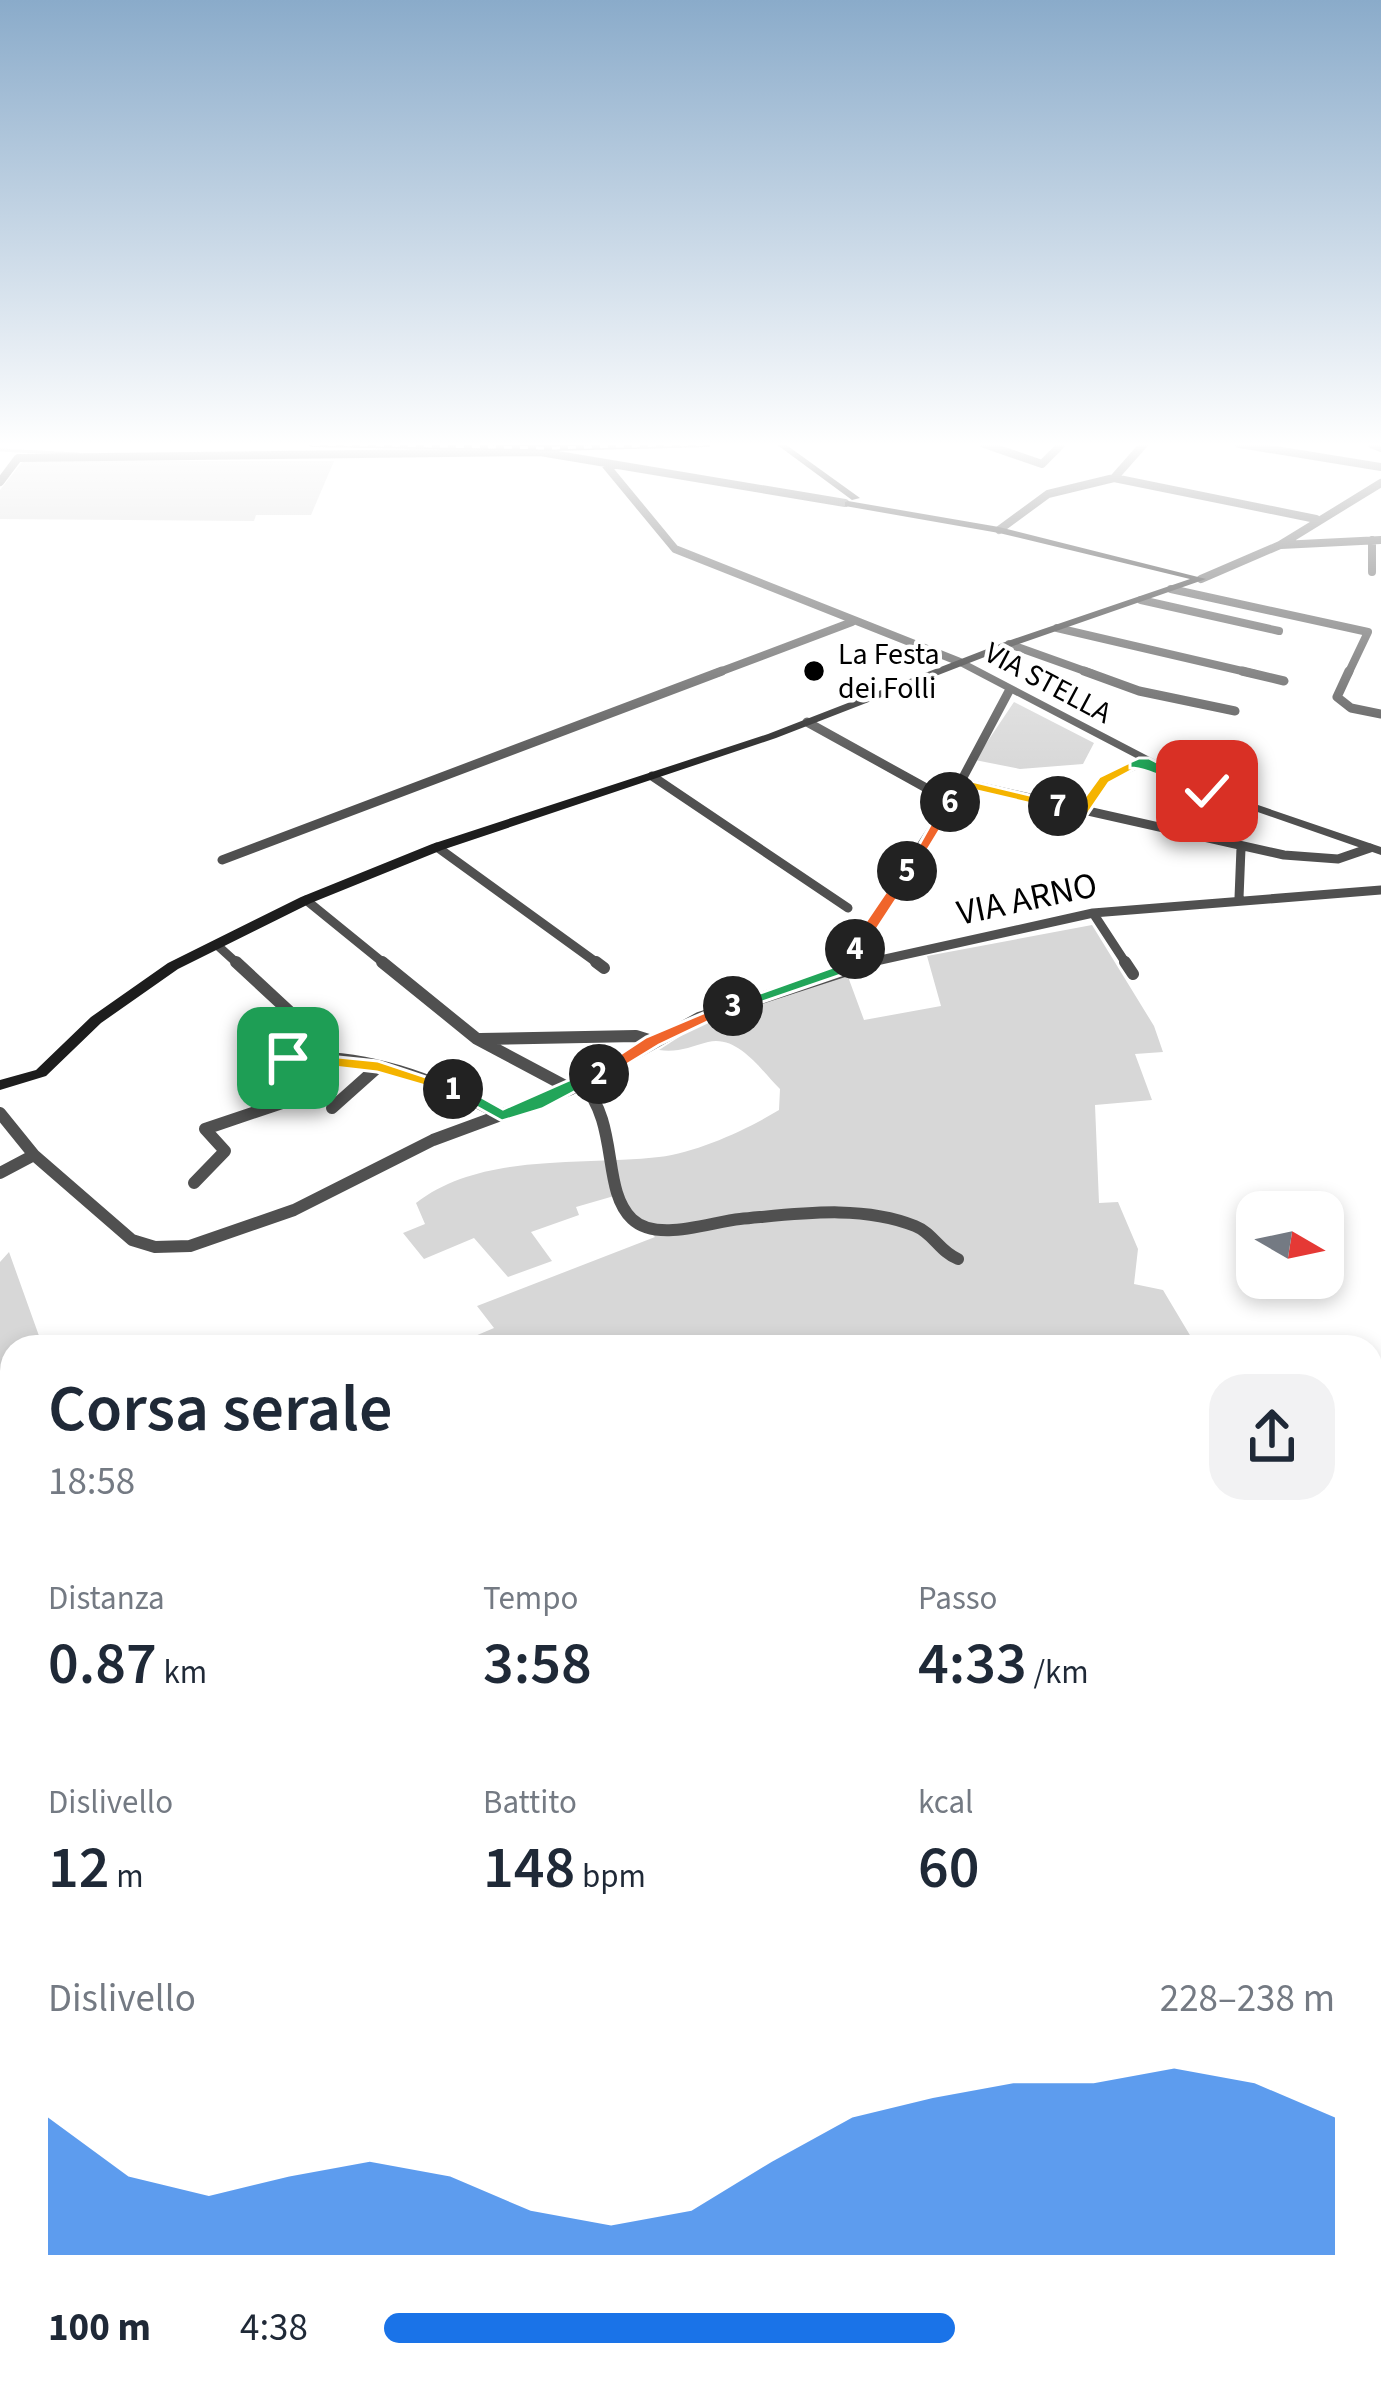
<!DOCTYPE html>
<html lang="it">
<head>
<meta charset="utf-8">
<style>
  body { margin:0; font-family:"Source Sans 3",sans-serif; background:#f2f2f3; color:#1f2937; height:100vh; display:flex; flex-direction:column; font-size:45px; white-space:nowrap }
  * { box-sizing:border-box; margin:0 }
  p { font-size:39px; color:#747a83 }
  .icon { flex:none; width:66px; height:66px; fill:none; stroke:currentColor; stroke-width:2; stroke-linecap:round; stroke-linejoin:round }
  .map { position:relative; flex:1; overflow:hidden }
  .sheet { position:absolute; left:0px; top:1335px; width:1383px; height:1065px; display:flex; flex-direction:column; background:#fff; border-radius:36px 36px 0 0; box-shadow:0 6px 18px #0003 }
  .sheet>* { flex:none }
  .needle { width:78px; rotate:99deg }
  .buttons { position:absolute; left:1236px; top:1191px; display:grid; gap:24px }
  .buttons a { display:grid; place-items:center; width:108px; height:108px; border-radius:24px; background:#fff; box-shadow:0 6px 18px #0003; font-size:60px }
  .pin { position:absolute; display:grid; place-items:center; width:102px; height:102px; color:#fff; margin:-51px; border-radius:24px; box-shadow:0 6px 18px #0006 }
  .km { position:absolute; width:60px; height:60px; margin:-30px; border-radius:50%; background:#222; color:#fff; font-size:33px; line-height:60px; text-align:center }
  .round { display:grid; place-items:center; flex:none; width:126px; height:126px; border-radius:36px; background:#f2f2f3 }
  .overview { display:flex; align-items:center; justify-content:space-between; height:204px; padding:0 48px }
  h1 { font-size:66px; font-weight:600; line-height:90px }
  .figures { display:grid; grid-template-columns:repeat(3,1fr); gap:18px; height:204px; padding:12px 48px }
  .figures div { display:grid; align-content:center }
  .figures b { font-size:60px; font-weight:600 }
  .figures small { font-size:33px; font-weight:400 }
  .figures p { font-size:33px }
  .chart { height:336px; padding:24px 48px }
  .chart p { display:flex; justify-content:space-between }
  .chart svg { width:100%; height:216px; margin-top:12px; fill:#1a73e8; opacity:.7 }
  ul { padding:0 48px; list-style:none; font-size:39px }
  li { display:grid; grid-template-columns:192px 144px 1fr; align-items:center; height:90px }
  li i { height:30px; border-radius:15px; background:#1a73e8 }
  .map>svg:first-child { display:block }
</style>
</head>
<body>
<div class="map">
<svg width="1381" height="2399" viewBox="0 0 1381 2399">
  <rect width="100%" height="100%" fill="#fff"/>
  <path fill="#d7d7d7" d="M23 461H334L311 515H256L254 521 0 519V490Z
    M1014 702 1094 743 1083 764 1020 769 975 760Z
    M1092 925 1154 1026 1163 1052 1135 1054 1152 1100 1095 1105 1099 1203 1118 1202 1138 1249 1134 1284 1163 1290 1197 1347H449L494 1328 477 1306 655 1237 614 1196 576 1207 579 1215 531 1232 552 1261 508 1277 474 1238 424 1259 403 1233 425 1224 416 1203C482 1152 581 1166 659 1157 698 1152 746 1130 779 1110L780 1089C760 1069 738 1035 708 1042 690 1047 677 1053 659 1050L704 1021 847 974 864 1020 941 1006 927 956Z
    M9 1252 43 1347H12V1531L0 1537V1262Z
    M1371 1379 1381 1380V1899L1371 1902Z
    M1381 1935V2399H916L919 2388H1371V1939Z"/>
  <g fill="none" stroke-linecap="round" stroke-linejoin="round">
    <path stroke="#9e9e9e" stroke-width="3" d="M0 450 78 454
      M430 451 441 444"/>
    <path stroke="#505050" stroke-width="8" d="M984 444 1042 464 1062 444
      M1239 444 1381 467
      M1371 444 1381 448
      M604 463 675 549 960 662
      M1114 478 1316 519
      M0 482 18 458 540 452 845 503
      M999 530 1048 494 1114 478 1144 444
      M1372 540V572
      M1281 545 1381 540
      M1201 579 1280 545 1381 483
      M1171 589 1368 632 1348 674
      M1141 600 1279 631
      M1057 628 1255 674
      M1009 644 1093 674
      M714 674 852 622"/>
    <path stroke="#505050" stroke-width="9" d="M1084 671 1139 691 1235 711
      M1242 671 1284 681
      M1349 671 1337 697 1351 708 1381 714
      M807 722 928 789
      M652 776 848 908
      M959 782 1284 855 1338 859 1370 848
      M1082 812 1104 780 1144 761
      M437 847 600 965
      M222 860 722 671
      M1239 898 1241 848
      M306 900 386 965
      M1093 913 1127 965
      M217 945 239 965
      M843 965 951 800 1009 691
      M858 965 1093 913 1381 890"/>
    <path stroke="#505050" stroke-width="12" d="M236 962 305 1026
      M382 962 477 1039 571 1089
      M596 962 604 968
      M1125 962 1133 974
      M841 969 845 962
      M480 1039 636 1036 652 1041
      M582 1083C620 1125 601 1189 632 1219 657 1243 710 1222 740 1219 796 1214 861 1204 915 1226 933 1233 940 1252 958 1259
      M332 1108 378 1067
      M0 1113 34 1155 0 1173
      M34 1155 132 1240 155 1247 190 1246 294 1210 433 1140 571 1089 699 1018 872 962
      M194 1183 225 1151 205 1129 282 1103 278 1072 288 1058C364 1052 436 1080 502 1115"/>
    <path stroke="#505050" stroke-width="18" d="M1371 1926 1381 1922
      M894 2399 896 2388"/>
    <path fill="#505050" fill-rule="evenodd" d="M956 660H964L1211 789 1381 847V855L1203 793 956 664Z"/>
    <path fill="#1d1d1d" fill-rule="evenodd" d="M776 444H785L860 498 852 500Z
      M848 501 999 527 1206 579 1013 646 776 738 442 850 311 903 178 969 101 1023 46 1076 0 1090V1080L36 1070 91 1017 168 963 301 897 432 844 768 734 1005 642 1190 579 999 533 845 506V502Z"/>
    <defs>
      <path id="rail" d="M312 444 551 448 708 444"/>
    </defs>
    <use href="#rail" stroke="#000" stroke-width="6"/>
    <use href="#rail" stroke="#fff" stroke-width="3" stroke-dasharray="8" stroke-linecap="butt"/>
  </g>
  <linearGradient id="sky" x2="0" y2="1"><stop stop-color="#8aabca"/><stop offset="0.57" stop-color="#fff"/><stop offset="1" stop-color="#fff" stop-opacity="0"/></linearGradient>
  <rect width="1381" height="780" fill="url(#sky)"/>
  <path fill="#f5b400" stroke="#fff" stroke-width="3" d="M288 1052 378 1061 462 1089 453 1094 377 1072 282 1061V1054Z"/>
  <path fill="#22a559" stroke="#fff" stroke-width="3" d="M592 1070 608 1074 542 1109 502 1121 444 1089 460 1085 503 1109Z"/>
  <path fill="#f0652b" stroke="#fff" stroke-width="3" d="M727 1003 741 1006 659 1045 605 1078 590 1074 646 1037Z"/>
  <path fill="#22a559" stroke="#fff" stroke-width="3" d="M855 944 864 949 847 973 739 1010 724 1006 836 966Z"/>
  <path fill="#f0652b" stroke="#fff" stroke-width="3" d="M907 867 915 871 864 949 850 952 847 949 902 868Z"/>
  <path fill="#f0652b" stroke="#fff" stroke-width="3" d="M950 797 957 802 915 871 902 875 943 802Z"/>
  <path fill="#f5b400" stroke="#fff" stroke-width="3" d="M959 778 1063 803 1065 806 1058 810 964 788 955 805H945L952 782Z"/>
  <path fill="#f5b400" stroke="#fff" stroke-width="3" d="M1130 762 1142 765 1109 783 1087 815 1051 806 1058 801 1078 806 1099 777Z"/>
  <path fill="#22a559" stroke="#fff" stroke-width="3" d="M1139 758H1149L1214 791C1196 799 1155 768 1130 768V762Z"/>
  <circle fill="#000" stroke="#fff" stroke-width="4.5" cx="814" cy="671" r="12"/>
  <g text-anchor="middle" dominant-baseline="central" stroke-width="9" stroke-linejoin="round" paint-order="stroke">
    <g font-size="30" fill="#000" stroke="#fff" text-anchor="start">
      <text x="838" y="654">La Festa<tspan x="838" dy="34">dei Folli</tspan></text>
    </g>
    <g font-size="30" fill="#000" stroke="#fff">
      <text transform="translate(1048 683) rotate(28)">VIA STELLA</text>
    </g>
    <g font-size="36" fill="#000" stroke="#fff">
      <text transform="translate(1027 899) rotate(-12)">VIA ARNO</text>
    </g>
  </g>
</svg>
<div class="buttons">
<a><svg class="needle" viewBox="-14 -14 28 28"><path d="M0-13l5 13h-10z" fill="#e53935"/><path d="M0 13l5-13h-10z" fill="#747a83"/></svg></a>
</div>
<div class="pin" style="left:288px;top:1058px;background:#1e9e55"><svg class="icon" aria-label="arrive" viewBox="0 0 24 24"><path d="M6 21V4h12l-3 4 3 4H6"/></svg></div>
<div class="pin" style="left:1207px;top:791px;background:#d93025"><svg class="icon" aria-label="check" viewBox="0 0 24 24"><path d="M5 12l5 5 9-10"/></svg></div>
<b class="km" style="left:453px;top:1089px">1</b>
<b class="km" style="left:599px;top:1074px">2</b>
<b class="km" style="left:733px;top:1006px">3</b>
<b class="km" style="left:855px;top:949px">4</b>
<b class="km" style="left:907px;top:871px">5</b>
<b class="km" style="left:950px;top:802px">6</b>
<b class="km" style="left:1058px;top:806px">7</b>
<section class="sheet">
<div class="overview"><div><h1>Corsa serale</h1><p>18:58</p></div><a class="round"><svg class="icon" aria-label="share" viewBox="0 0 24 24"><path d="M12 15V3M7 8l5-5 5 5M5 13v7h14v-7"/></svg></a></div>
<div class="figures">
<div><p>Distanza</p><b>0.87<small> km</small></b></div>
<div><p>Tempo</p><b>3:58</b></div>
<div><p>Passo</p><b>4:33<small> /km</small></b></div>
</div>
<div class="figures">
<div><p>Dislivello</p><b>12<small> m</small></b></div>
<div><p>Battito</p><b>148<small> bpm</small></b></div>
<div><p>kcal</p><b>60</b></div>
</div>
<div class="chart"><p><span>Dislivello</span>228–238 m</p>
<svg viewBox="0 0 160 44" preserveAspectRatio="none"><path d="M0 44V16L10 28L20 32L30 28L40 25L50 28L60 35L70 38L80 35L90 25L100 16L110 12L120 9L130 9L140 6L150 9L160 16V44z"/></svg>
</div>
<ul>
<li><b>100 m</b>4:38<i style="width:60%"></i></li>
</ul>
</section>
</div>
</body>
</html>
